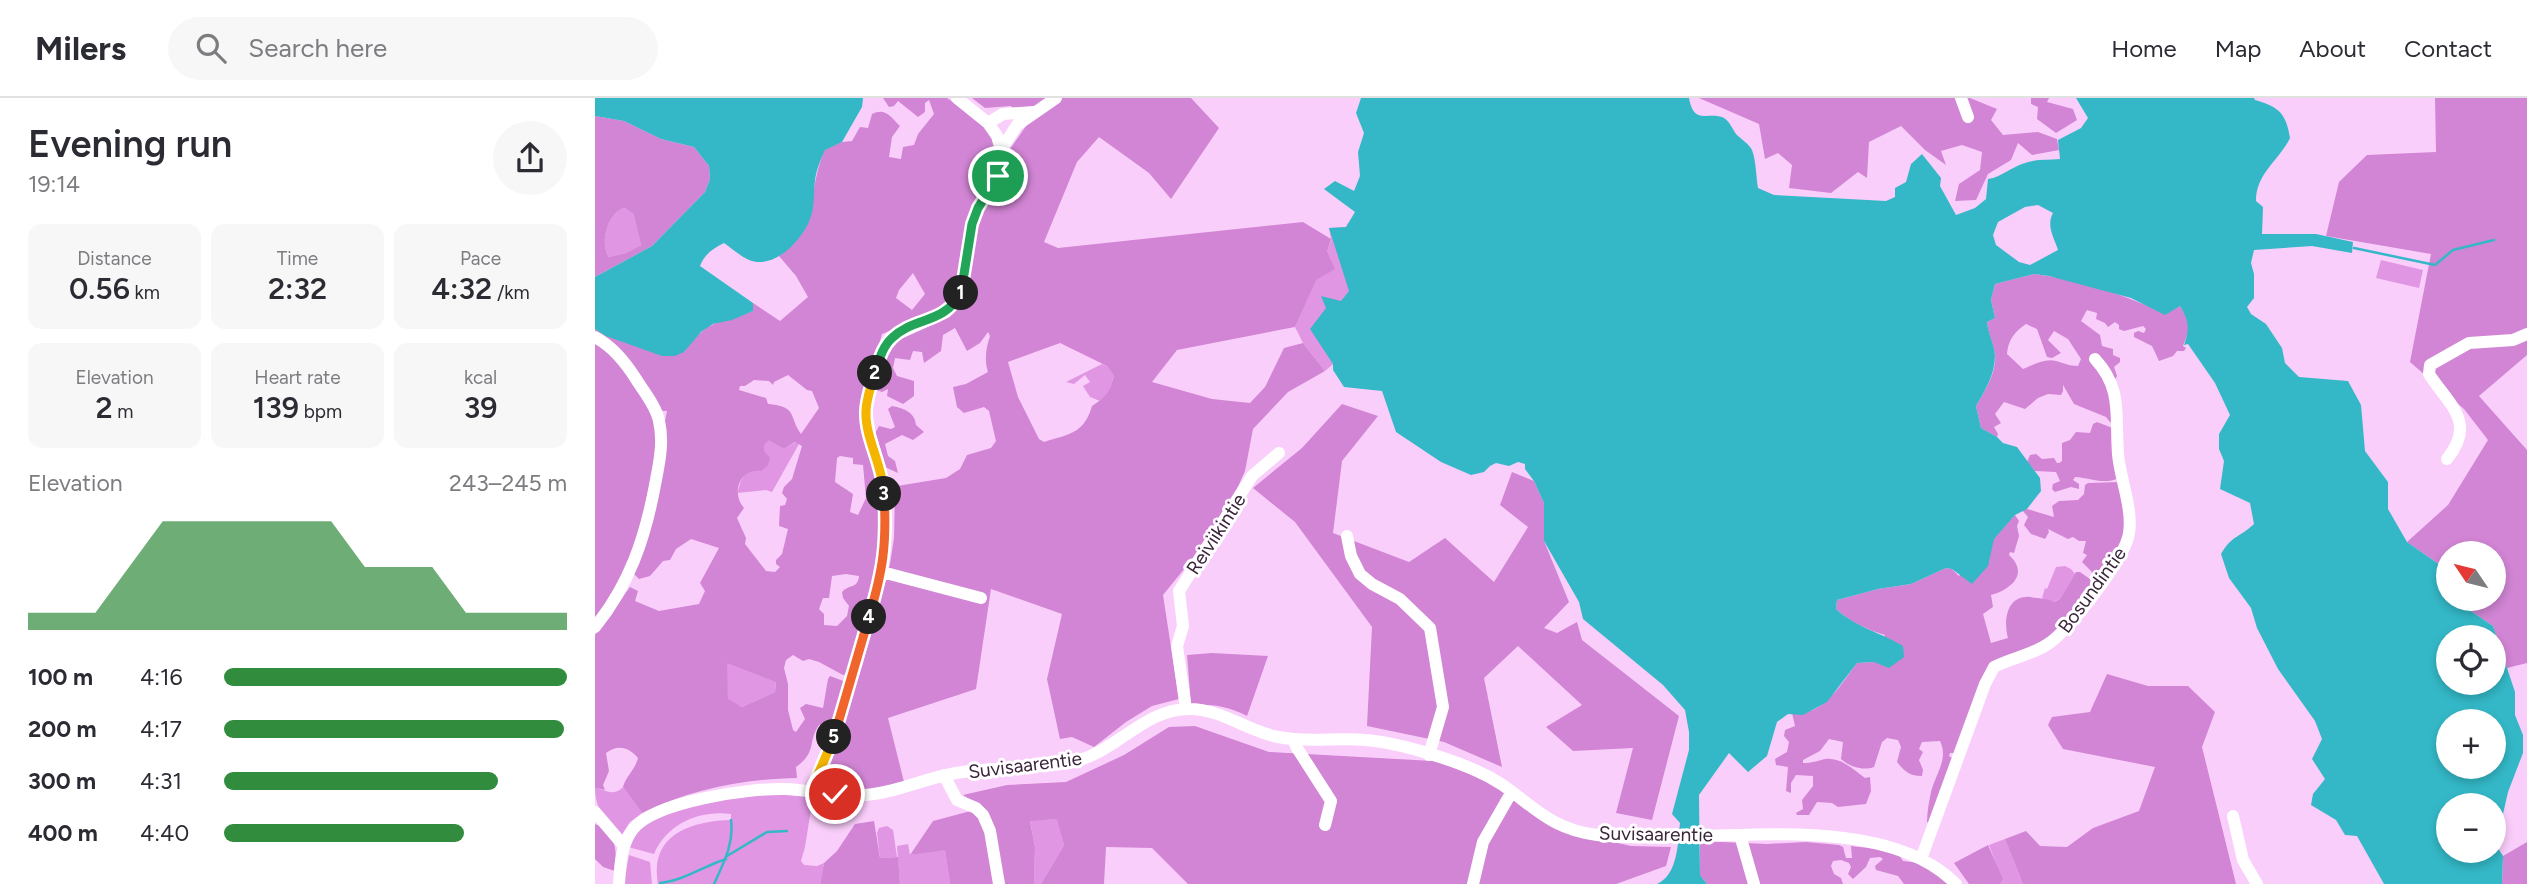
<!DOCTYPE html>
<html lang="en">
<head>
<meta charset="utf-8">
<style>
  body { margin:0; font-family:Figtree,sans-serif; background:#f7f7f7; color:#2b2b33; height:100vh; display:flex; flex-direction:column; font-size:26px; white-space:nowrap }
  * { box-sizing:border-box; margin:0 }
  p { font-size:23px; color:#7c7c81 }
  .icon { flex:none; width:38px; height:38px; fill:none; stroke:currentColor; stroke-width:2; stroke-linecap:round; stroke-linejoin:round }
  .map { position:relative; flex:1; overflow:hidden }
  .drawer { display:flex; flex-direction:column; background:#fff; width:595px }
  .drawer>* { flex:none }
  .needle { width:46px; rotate:305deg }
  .fabs { position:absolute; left:1841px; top:443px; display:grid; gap:14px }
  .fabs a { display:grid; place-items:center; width:70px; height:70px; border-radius:50%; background:#fff; box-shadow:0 4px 10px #0003; font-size:35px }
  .pin { position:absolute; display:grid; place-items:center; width:60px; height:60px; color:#fff; margin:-30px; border:4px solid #fff; border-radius:50%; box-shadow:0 2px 7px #0007 }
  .km { position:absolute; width:35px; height:35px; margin:-18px; border-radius:50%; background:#222; color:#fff; font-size:19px; line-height:35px; text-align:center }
  .round { display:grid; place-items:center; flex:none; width:74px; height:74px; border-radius:37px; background:#f7f7f7 }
  .headline { display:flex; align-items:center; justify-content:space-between; height:119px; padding:0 28px }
  h1 { font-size:38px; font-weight:600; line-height:52px }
  .figures { display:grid; grid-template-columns:repeat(3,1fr); gap:10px; height:119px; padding:7px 28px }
  .figures div { display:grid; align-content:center; border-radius:14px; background:#f7f7f7; text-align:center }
  .figures b { font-size:30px; font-weight:600 }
  .figures small { font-size:19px; font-weight:400 }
  .figures p { font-size:19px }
  .chart { height:196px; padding:14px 28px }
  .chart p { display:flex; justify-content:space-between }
  .chart svg { width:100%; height:126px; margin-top:7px; fill:#318c3d; opacity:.7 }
  ul { padding:0 28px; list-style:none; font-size:23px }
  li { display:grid; grid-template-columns:112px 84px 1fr; align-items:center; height:52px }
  li i { height:18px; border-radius:9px; background:#318c3d }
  header { display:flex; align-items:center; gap:42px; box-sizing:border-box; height:98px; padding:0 35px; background:#fff; border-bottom:2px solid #e1e1e2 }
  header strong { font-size:33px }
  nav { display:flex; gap:38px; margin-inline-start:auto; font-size:24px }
  .search { width:490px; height:63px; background:#f7f7f7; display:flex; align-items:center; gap:18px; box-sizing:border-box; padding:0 24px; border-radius:38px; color:#7c7c81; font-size:26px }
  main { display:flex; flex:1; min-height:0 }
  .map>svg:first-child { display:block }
</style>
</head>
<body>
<header>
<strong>Milers</strong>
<div class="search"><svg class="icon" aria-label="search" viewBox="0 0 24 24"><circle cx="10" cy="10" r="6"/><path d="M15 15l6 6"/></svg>Search here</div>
<nav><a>Home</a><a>Map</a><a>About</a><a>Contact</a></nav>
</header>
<main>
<section class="drawer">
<div class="headline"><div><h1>Evening run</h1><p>19:14</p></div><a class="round"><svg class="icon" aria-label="share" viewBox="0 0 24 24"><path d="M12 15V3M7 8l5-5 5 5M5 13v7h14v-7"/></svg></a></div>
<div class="figures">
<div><p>Distance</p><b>0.56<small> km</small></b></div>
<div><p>Time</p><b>2:32</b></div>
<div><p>Pace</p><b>4:32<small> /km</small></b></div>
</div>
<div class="figures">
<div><p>Elevation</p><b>2<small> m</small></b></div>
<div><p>Heart rate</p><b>139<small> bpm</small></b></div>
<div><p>kcal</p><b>39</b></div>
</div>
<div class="chart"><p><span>Elevation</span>243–245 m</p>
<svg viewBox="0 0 160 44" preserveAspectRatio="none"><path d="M0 44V38L10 38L20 38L30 22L40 6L50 6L60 6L70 6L80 6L90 6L100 22L110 22L120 22L130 38L140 38L150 38L160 38V44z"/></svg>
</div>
<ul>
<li><b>100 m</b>4:16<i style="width:100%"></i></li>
<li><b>200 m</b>4:17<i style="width:99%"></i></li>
<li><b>300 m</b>4:31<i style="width:80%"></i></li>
<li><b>400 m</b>4:40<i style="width:70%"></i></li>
</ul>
</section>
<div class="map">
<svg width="1932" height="786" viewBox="0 0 1932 786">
  <rect width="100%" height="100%" fill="#facefb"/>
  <path fill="#e096e3" d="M30 110 40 116 46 147 31 155 14 159C4 146 13 113 30 110Z
    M753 125 763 132 752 254 730 273 708 245 700 229 732 154 736 142 734 130 751 129Z
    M1786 162 1828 172 1824 190 1781 180Z
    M507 266 512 268 519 278 513 296 505 303 495 299 488 288 495 284 490 277 479 286 471 284Z
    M174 341 189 351 201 344 204 346 177 394 171 392 142 395C144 390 145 383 148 379 154 367 169 361 170 346Z
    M1470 468 1476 471 1480 476 1465 501 1458 504 1447 500 1450 490 1452 491 1461 469Z
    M131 564 181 583 180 594 147 609 133 602Z
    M28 689 47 715 35 724 26 738C11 724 0 710 0 690 11 692 19 699 28 689Z
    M179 696 218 699 210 749 206 763 209 767 222 768 229 765 225 786H63C54 737 95 723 136 722V716C104 712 72 726 59 756L33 749C38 742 43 731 50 726 77 706 145 699 179 696Z
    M463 721 469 747 446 786H439L440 749 435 722Z
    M292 728 298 732 302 759 285 760 282 735 284 730Z
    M1410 741 1428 786H1405L1407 781 1394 747Z
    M313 746 315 757 350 751 355 786H305L302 748Z
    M34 757 55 764 57 786H29Z"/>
  <path fill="#d185d4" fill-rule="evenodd" d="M288 0H352L390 26 401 45V73L379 108 363 193 349 210 287 236 269 300 282 362 288 452 253 576 248 577 224 564 214 561 208 563 198 557 191 562 189 570 193 586V612L198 632 201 634 210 621 205 610 211 606 228 610 233 581 235 578 251 584 240 621 233 630 224 627C212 644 223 653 201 669L202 680C147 681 97 691 47 715L28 689C31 678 40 672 43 660 34 649 23 646 11 655L14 673 8 687 10 692 0 690V537L35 489 43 493 40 503 64 513 104 506 110 493 105 485 124 450 96 441 81 451 75 462 68 463 55 478 44 481 39 476 72 313 54 312 61 324 63 350 37 463 0 524V231C26 247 59 249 89 254 95 246 101 238 109 232 120 223 143 219 158 213V205L185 223 213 199 201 178 184 158C224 126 212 93 230 51L247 44 257 43 265 29 273 30 277 16C290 9 296 19 305 28L297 39 294 59 306 61 308 49 319 47 323 36 339 16 334 2 330 5V14L323 19 303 3 299 8 294 9ZM318 175 330 196 317 212 301 200 304 192ZM193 277 212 292 217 293 224 310 206 336C193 317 203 309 173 306L171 300 144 292 145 288H150L159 282 174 283 178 287 179 284ZM174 342 189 351 200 344 207 348 197 381 189 389 187 395 192 401 190 407 185 408 184 428 193 431 187 456 181 462V466L185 469 180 474 171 473 150 446 151 440 142 420 149 410C136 396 144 370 166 373L173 367 175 360 169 353 170 346ZM245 358 258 360V366L268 367 271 400 263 417 255 414 258 396 240 384 242 360ZM251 476 264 478C263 491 254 486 247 494L248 500 254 508 252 518 242 528 229 527V516L224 511 228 500H234L237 478ZM132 565 181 584 180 594 147 609 133 601Z
    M377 0H596L624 30 576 101 554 75 504 39 482 64 449 144 463 150 708 124 736 141 732 154 740 171 721 182 700 229 582 252 557 284 617 301 655 305 670 289 689 250 708 245 730 273 693 294 658 331 650 373 638 400 607 449 568 497 584 601 557 608 531 624 499 649 477 639 465 641 452 581 467 516 396 491 381 591 293 620 309 684C290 690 244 699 230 683L267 568 295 466 299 440 300 391 302 388 351 380 365 371 372 357 396 350 401 343 394 313 389 309 369 315 362 309 358 289 371 286 393 274C389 262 391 250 395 238L393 234 385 245 372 253 360 230 348 237 346 253 329 265 327 254 318 253 315 262 300 260 298 270 302 278 319 283V298L308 306 292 298 293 291 287 294 279 291C283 277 288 257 298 245 309 232 341 223 357 215L387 114 405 83 413 54 431 28 416 8 390 10ZM465 245 512 268 519 278C514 295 512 298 497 308 489 336 474 336 449 344L444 341 423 299 413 264Z
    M1104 0H1375L1402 11 1396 22 1408 37 1443 34 1462 41 1464 52 1437 57 1423 45 1416 62 1393 76 1381 102 1360 103 1364 86 1385 72 1387 54 1367 47 1346 53 1351 67 1330 52 1306 28 1274 44 1272 80 1263 74 1236 95 1194 90 1197 67 1183 55 1170 61 1164 26Z
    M1436 0H1454L1452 4 1478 11 1482 22 1461 35 1442 21 1443 9 1436 6Z
    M1840 0H1932V257L1884 298 1932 352V565L1912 570 1898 528 1867 507 1863 501 1899 500V455H1853V482L1845 467 1812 444 1853 407 1893 342 1869 311 1815 264 1836 156 1731 138 1744 84 1772 57 1841 54Z
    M0 18 29 23 66 41 99 49 114 68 115 81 110 94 57 148 0 179ZM30 110 39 116 46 147 31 155 14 159C4 146 13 113 30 110Z
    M1439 176C1485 182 1529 196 1570 216L1585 208C1596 226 1596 228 1588 248L1591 250 1589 253H1582L1578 258 1564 263 1557 248 1539 239V235L1543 233 1549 235 1551 231 1548 228 1529 233 1524 231V227L1520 224 1513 229 1510 225 1501 221 1502 215 1492 212 1486 223 1505 237 1507 248 1518 251V257L1525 260V264L1519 269 1522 278 1519 283 1520 326 1515 324 1511 319 1479 306 1468 287V293L1466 297 1453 296 1443 300 1430 311 1409 304 1400 316 1406 325 1399 329 1403 336 1402 339 1386 330 1381 308C1390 293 1402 274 1400 256 1398 245 1393 235 1392 224L1400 220 1396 202 1400 186ZM1431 226 1442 231 1452 259 1457 260 1466 255 1453 242 1459 233 1473 241 1486 261 1483 268C1474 268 1469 265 1461 263 1450 260 1438 267 1428 271L1412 256C1413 242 1420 233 1431 226Z
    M747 306 783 318 747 363 738 435 814 464 850 440 899 484 933 429 905 407 917 374 939 383 949 405V443L974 504 949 530 962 535 982 524 987 542 1084 618 1057 722 1021 715 1038 650 978 653 951 629 987 607 923 548 889 580 907 669 849 644 772 628 777 529 700 424 658 390 707 350Z
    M297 308C308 310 320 314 321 327L329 334 318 342 307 337 290 346 293 358 300 363 303 375 290 369 279 337 284 328 296 331 300 329 293 311Z
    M1502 324 1520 331 1524 380C1508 387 1496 380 1480 379L1478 382 1484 386V391L1476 389 1460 394 1457 391 1458 386 1465 383 1461 374 1440 373 1432 364 1435 357 1441 356 1447 361 1459 360 1462 365H1464L1467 363V345L1475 342 1481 334 1495 335 1498 326Z
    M1525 384 1534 433 1506 478 1500 477 1487 464 1492 457 1488 455 1491 443H1484L1478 439 1473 441 1453 431 1454 434 1450 441 1436 436 1429 427 1433 419 1427 412 1432 411 1459 419 1457 408 1464 403 1483 402 1489 396 1490 387 1493 385Z
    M1420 417 1424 423 1422 428 1424 438 1419 455 1415 454 1414 457C1435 476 1415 492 1396 497L1398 509 1388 516 1396 545 1413 540C1409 526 1410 500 1431 499 1434 498 1438 500 1442 500 1449 501 1452 500 1459 504L1465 501 1481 474H1485L1495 481 1497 492 1461 539 1399 567 1362 655H1355L1354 658 1357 660 1335 725 1332 724C1332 714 1334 704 1336 694 1340 677 1354 661 1345 643L1327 644 1324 651 1328 654 1324 662 1328 672 1327 678C1315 678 1310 674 1302 664L1306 649 1303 642 1292 640 1287 644 1279 669C1268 673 1255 669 1246 661L1248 644 1234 641 1225 653 1208 662V665C1217 665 1222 663 1230 661 1246 659 1259 672 1270 680L1275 679 1276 693 1271 706 1243 709 1237 705 1222 704 1214 717H1202L1201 715 1208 711 1207 702 1218 688V678L1201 677 1196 685V695L1191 693 1193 669 1181 667 1180 661 1192 654 1194 644 1189 638 1190 632 1200 628 1197 615C1228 619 1246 586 1262 565L1279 564 1290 537C1271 531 1257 525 1241 511L1242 502 1283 491 1316 486 1351 470 1357 471 1364 478Z
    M617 555 673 558 652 618C633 608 617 606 596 607L592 557Z
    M1512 576 1553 588H1593L1620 614 1607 649 1641 786H1428L1410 741 1431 733 1445 748 1472 749 1498 730 1544 713 1560 669 1468 651 1453 627 1457 619 1495 614Z
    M600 628 674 654 838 663 892 679 960 731 1036 748 1076 749 1071 768 1021 786H593L557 750 511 749 509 786H446L469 747 462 721 435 723 440 749 439 786H355L350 752 315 757 338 723 387 710 368 697 412 687 471 684 529 657 574 629Z
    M279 723 285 760 303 759 305 786H225L229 765 242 753 260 726Z
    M0 726C22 735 22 753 20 773L8 769 0 761Z
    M1105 743 1172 746 1211 744 1244 747 1248 749 1251 760H1257L1256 748 1290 752 1304 757 1308 763 1325 765 1355 786H1309L1303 778 1281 772 1280 768 1288 761 1285 759 1275 760 1271 769 1258 781 1253 776 1256 769 1254 765 1246 762 1238 763 1236 768 1239 776 1246 780 1248 786H1112L1105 777Z
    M1932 744V786H1907L1908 758Z
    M1393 747 1408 781 1405 786H1374L1359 765Z"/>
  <path fill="#34b8c7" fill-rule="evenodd" d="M0 0H268L267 9 247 44 230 52C226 61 221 72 220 83 218 96 220 109 215 121 207 143 177 174 152 161 144 157 136 150 129 145 118 150 109 157 105 168L158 205V213L137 222 118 226 106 234 89 254 80 258H67L11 238 0 231V179L57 148 110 94 115 81 114 68 99 49 66 41 29 23 0 18Z
    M766 0H1094C1099 27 1112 14 1127 19 1134 22 1137 30 1141 36 1146 41 1154 46 1157 52 1161 62 1161 78 1163 90L1179 97 1291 103 1300 99V90L1311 84 1316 66 1327 56 1346 80 1345 88 1361 117 1380 110 1391 101 1393 81C1407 79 1416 69 1430 65 1440 61 1453 62 1465 61L1463 42 1486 30 1493 20 1481 0H1659L1660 2C1684 9 1691 15 1695 40 1684 63 1661 75 1661 103L1668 109 1667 136H1721L1758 144 1757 155 1717 148 1659 152 1656 165 1659 176V200L1652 209 1656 216 1671 226 1687 250 1690 265 1704 279 1753 283 1766 307 1770 353 1793 384V411L1812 444 1845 467 1853 482V500L1863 501 1867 507 1898 528 1920 594V617L1928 637V655L1913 694 1901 747 1908 758 1907 786H1789L1762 738 1750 737 1741 722 1716 707 1718 696 1730 681 1717 661 1727 641 1720 623 1683 571 1662 530 1656 510 1634 480 1626 456C1638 436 1643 441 1659 426L1655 405 1625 391 1629 363 1624 351V336L1635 317 1620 285 1593 246 1589 247C1595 230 1594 223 1585 208L1570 217 1536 200 1454 178 1439 176 1400 186 1396 202 1400 220 1392 224C1393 235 1400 249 1400 258 1400 276 1390 293 1381 308L1386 330 1402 339 1408 345 1422 349 1445 380 1446 393 1432 411 1420 417 1399 441 1393 468 1377 486 1357 471 1351 470 1316 486 1283 491 1242 502 1241 511C1262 530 1285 534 1308 548L1309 559 1294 570 1279 564 1262 565 1232 604 1208 617 1193 616 1182 624 1172 658 1153 674 1134 655 1104 697 1105 777 1112 786H1062C1083 777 1083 744 1085 725L1077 716 1094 652V634L1090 612 1068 587 988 521 984 504 949 443V405L939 383 930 371V366L923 364 914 368 901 365 895 368 889 374 876 377 846 364 801 334 787 293 749 289 738 272V266L715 231 731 210 726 198 746 203 754 193 734 130 751 129 760 114 729 91 740 83 759 93 765 78 763 54 769 35 761 15ZM1443 107 1458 115C1451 128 1459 139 1463 152L1435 167 1424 164 1401 147 1398 137 1403 124 1430 109ZM1853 539H1899V584H1853ZM1853 623H1899V668H1853ZM1853 707H1899V752H1853Z"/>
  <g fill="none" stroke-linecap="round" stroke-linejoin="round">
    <path stroke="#34b8c7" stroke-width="2.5" d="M1759 150 1840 167 1858 152 1899 142
      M132 758 172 734 192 733
      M65 785C88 783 109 768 131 761
      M119 786C129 764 139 746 136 722"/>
    <path stroke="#fff" stroke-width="12" d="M1366 0 1373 19
      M393 25 408 16 439 14
      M406 52 422 27 461 0
      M0 239C17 248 31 265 41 281 49 294 61 308 64 323 69 345 64 366 60 387 50 441 34 487 0 529
      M1852 361C1882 324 1854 307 1834 276L1835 267 1874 245 1918 242 1932 236
      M752 438 756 458 765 476 777 486 805 501 835 530 848 609 834 657
      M287 474 386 500
      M591 611 582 548 588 528 584 493 657 378 684 355
      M698 641 702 650 736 703 730 727
      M349 677 362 702 381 710 388 717 395 733 404 786
      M221 693 222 679 239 639 287 474 291 429 289 385 275 337 271 313 278 281 285 258 298 238 351 214 359 206 366 193 377 126 383 110 403 78 406 67V52L402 38 393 25 362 0
      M0 714 29 748
      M1638 718 1648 762 1662 786
      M1145 737 1159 786
      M1326 761 1390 586 1399 569C1416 560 1437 557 1453 546 1473 534 1532 458 1534 435 1538 410 1525 381 1523 356 1520 318 1528 291 1500 261
      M24 786C25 767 26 747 38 731 61 703 155 690 190 691 216 692 243 699 269 697 301 695 330 680 361 675 399 669 439 671 477 664 521 655 548 611 594 611 627 611 652 633 683 639 712 645 741 639 770 642 801 644 853 660 882 673 929 693 944 730 1002 737 1105 749 1283 707 1361 786
      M878 786 888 744 916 695"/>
  </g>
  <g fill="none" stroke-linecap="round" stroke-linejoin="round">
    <defs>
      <path id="split-1" d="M366 195 377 126 383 110 403 78"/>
      <path id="split-2" d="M280 275C284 263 287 249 297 240 320 218 348 227 366 195"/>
      <path id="split-3" d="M280 275C276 287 271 302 271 314 270 340 288 368 289 396"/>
      <path id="split-4" d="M274 519C288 472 292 446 289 396"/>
      <path id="split-5" d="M239 639 274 519"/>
      <path id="split-6" d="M239 639 222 679 221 693 240 696"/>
    </defs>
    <use href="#split-1" stroke="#fff" stroke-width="14"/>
    <use href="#split-2" stroke="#fff" stroke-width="14"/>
    <use href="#split-3" stroke="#fff" stroke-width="14"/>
    <use href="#split-4" stroke="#fff" stroke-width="14"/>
    <use href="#split-5" stroke="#fff" stroke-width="14"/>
    <use href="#split-6" stroke="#fff" stroke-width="14"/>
    <use href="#split-1" stroke="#22a559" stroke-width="9"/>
    <use href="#split-2" stroke="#22a559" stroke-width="9"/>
    <use href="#split-3" stroke="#f5b400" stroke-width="9"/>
    <use href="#split-4" stroke="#f0652b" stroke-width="9"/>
    <use href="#split-5" stroke="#f0652b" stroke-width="9"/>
    <use href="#split-6" stroke="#f5b400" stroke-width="9"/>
  </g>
  <g text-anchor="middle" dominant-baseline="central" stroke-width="6" stroke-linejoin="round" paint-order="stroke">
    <g font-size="19" fill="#3a253a" stroke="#fff">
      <text transform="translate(621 436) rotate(-57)">Reiviikintie</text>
      <text transform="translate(1497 492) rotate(-54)">Bosundintie</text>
      <text transform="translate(430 667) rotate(-7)">Suvisaarentie</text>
      <text transform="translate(1061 736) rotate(1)">Suvisaarentie</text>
    </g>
  </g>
</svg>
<div class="fabs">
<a><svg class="needle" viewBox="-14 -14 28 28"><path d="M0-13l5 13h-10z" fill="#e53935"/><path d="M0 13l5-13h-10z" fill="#7c7c81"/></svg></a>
<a><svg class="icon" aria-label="locate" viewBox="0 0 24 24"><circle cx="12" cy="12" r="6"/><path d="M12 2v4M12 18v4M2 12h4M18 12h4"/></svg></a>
<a>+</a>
<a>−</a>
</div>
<div class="pin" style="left:403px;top:78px;background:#1e9e55"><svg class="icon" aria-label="arrive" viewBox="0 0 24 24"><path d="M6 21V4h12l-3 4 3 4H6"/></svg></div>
<div class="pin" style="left:240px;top:696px;background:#d93025"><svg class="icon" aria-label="check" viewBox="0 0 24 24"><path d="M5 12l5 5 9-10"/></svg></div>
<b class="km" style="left:366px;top:195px">1</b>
<b class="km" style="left:280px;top:275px">2</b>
<b class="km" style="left:289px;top:396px">3</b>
<b class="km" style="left:274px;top:519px">4</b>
<b class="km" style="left:239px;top:639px">5</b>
</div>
</main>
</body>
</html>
